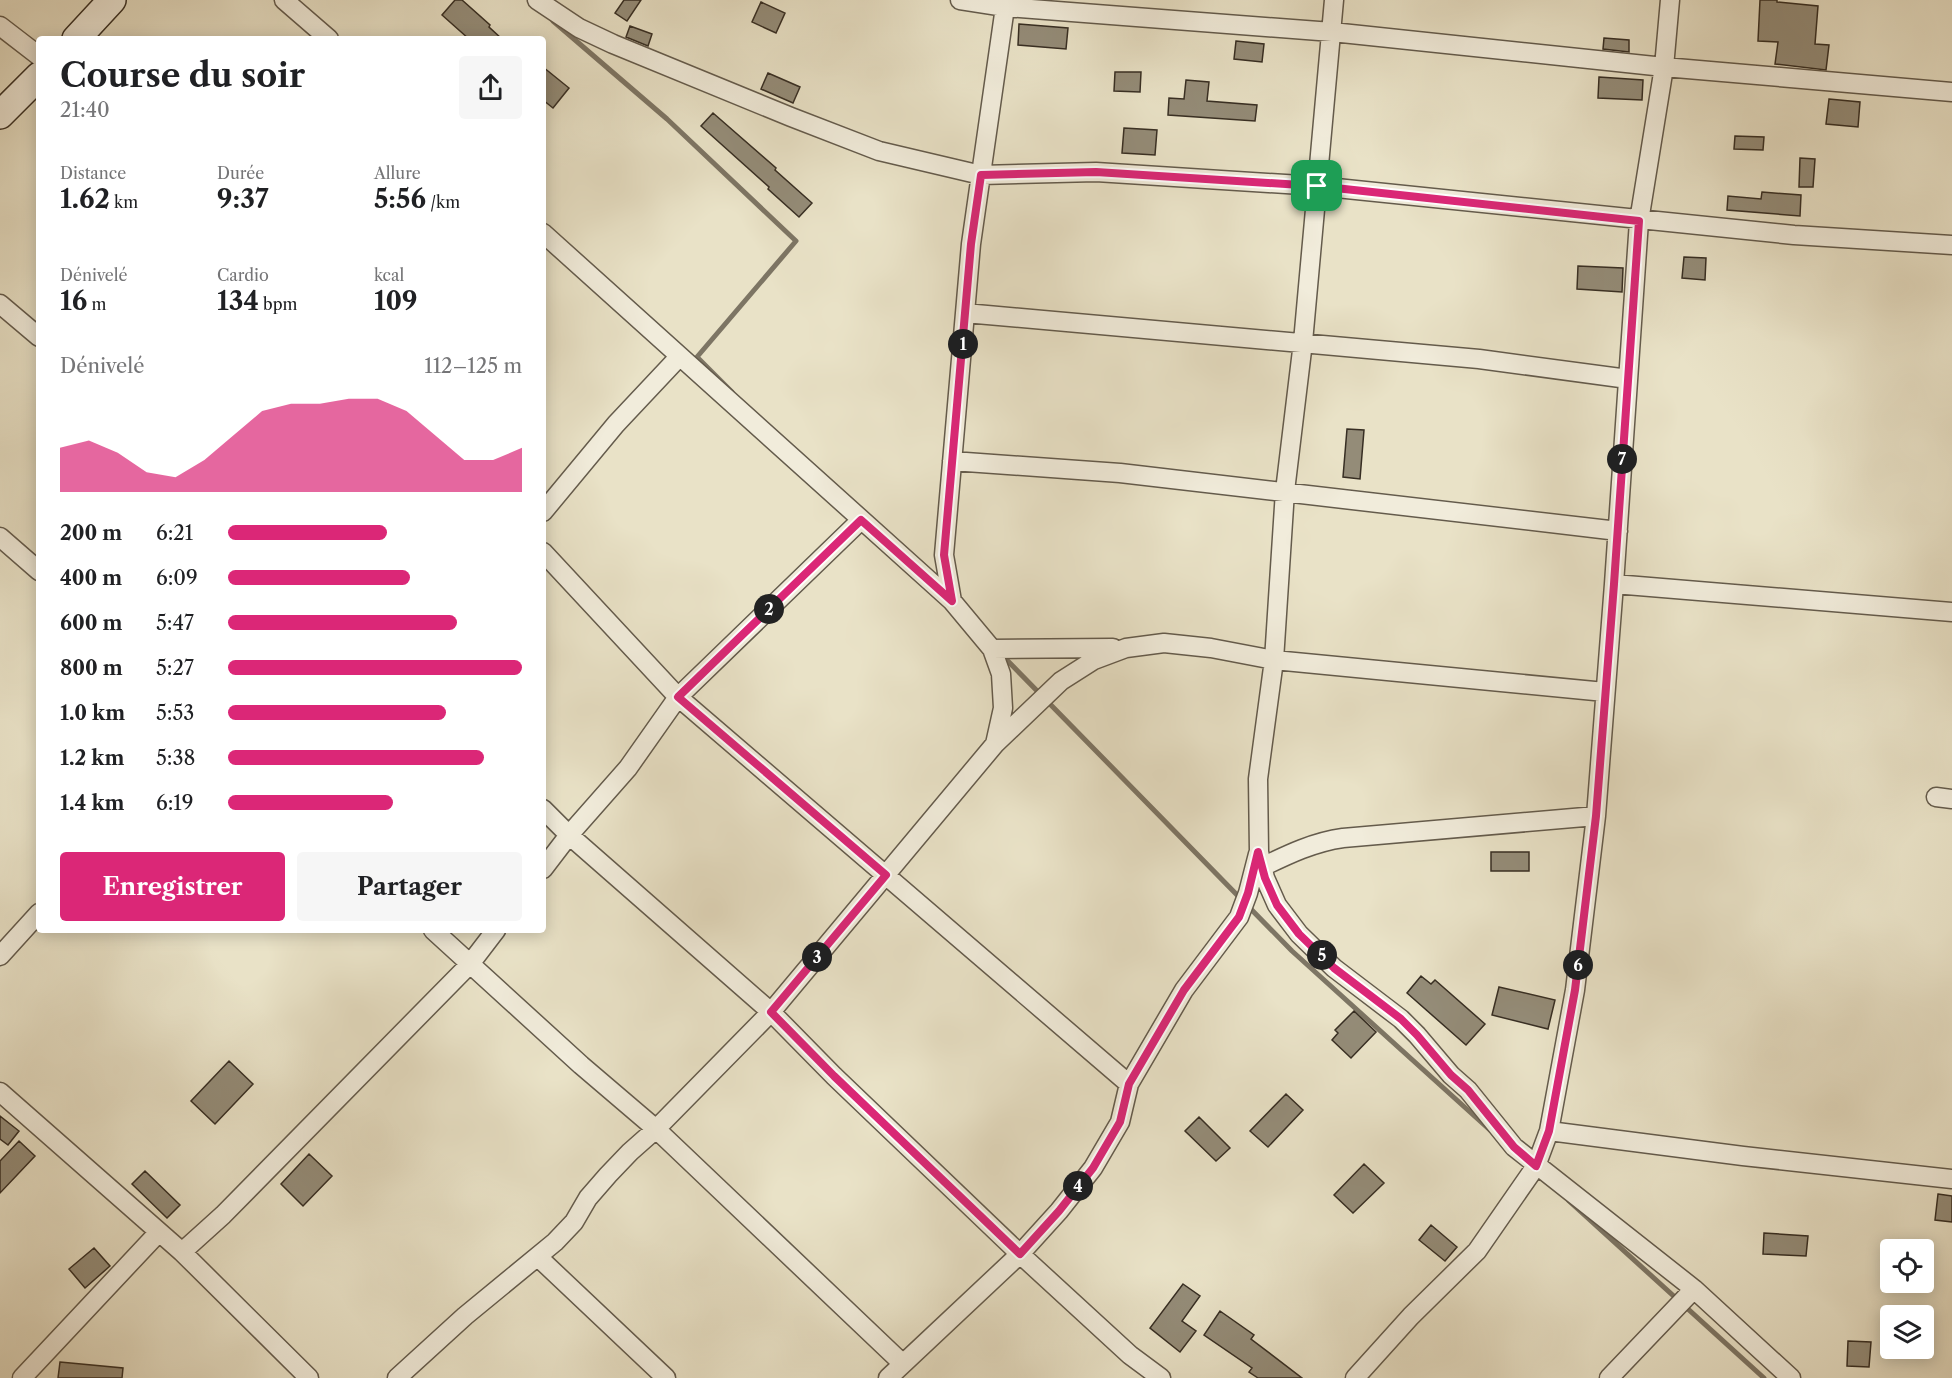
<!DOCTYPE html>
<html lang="fr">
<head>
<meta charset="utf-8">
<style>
  body { margin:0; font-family:"Libre Caslon Text",serif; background:#f6f6f6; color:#202124; height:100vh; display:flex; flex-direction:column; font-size:22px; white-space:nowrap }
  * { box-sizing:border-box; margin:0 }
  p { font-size:20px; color:#757577 }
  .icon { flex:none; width:33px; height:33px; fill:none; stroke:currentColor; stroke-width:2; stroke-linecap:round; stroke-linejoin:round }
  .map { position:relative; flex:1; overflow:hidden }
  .drawer { position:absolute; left:36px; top:36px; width:510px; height:897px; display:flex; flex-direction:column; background:#fff; border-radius:6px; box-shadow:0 3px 15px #0003 }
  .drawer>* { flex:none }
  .controls { position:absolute; left:1880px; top:1239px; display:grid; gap:12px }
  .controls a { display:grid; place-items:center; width:54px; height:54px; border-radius:6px; background:#fff; box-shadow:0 3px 15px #0003; font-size:30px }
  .pin { position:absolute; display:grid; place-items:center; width:51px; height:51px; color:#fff; margin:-26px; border-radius:12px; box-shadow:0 3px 9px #0006 }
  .km { position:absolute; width:30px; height:30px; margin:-15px; border-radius:50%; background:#222; color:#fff; font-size:16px; line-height:30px; text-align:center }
  .round { display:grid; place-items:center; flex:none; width:63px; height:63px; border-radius:6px; background:#f6f6f6 }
  .head { display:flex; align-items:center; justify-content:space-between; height:102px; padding:0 24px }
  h1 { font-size:33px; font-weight:800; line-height:45px }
  .figures { display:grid; grid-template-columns:repeat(3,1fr); gap:9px; height:102px; padding:6px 24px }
  .figures div { display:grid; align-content:center }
  .figures b { font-size:26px; font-weight:800 }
  .figures small { font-size:16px; font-weight:400 }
  .figures p { font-size:16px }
  .chart { height:168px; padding:12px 24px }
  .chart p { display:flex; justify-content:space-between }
  .chart svg { width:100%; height:108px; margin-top:6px; fill:#db2777; opacity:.7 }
  .button { display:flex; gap:12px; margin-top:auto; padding:12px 24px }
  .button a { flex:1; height:69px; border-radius:6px; background:#db2777; color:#fff; font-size:24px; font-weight:800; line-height:69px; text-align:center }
  .button a+a { background:#f6f6f6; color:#202124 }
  ul { padding:0 24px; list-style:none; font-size:20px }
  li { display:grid; grid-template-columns:96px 72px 1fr; align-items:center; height:45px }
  li i { height:15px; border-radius:8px; background:#db2777 }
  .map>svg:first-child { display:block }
</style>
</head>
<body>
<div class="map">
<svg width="1952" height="1378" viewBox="0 0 1952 1378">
  <rect width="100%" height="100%" fill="#e9e2c7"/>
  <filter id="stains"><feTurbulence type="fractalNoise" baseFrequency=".00333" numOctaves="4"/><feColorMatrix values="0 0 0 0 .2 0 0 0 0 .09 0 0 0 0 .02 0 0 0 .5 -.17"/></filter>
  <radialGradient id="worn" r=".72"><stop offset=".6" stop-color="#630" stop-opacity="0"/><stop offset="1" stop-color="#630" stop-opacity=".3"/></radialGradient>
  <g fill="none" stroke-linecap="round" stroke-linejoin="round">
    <path stroke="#7d7564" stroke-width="5" d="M553 21 667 119 796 241 697 357 732 392
      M1001 654 1292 951 1491 1131
      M1569 1201 1764 1378"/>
  </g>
  <path fill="#948c78" stroke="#372e23" stroke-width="1.5" d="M455 0H462L490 25 489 27 502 39H469L442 15Z
    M624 0H641L627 21 615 13Z
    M1760 0H1777V2L1818 6 1815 44 1829 45 1826 70 1775 64 1778 42 1758 41Z
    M761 2 785 13 776 33 752 22Z
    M1019 24 1068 28 1066 49 1018 45Z
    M630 26 652 34 648 46 626 37Z
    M1604 38 1629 40V52L1603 49Z
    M1236 41 1264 44 1262 62 1234 59Z
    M543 67 569 88 553 108 543 100Z
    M1115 72H1141L1140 92 1114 91Z
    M768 73 800 87 793 103 761 89Z
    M1599 77 1643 80 1642 100 1598 98Z
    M1186 80 1209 82 1207 101 1257 105 1255 121 1168 115 1169 98 1184 99Z
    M1829 99 1860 102 1858 127 1826 124Z
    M713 113 776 168 775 170 812 203 799 217 768 189 769 187 701 126Z
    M1124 128 1157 130 1155 155 1122 153Z
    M1735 136 1764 137 1763 150 1734 149Z
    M1800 158 1815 159 1813 187H1799Z
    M1762 192 1801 195 1800 216 1727 210 1728 196 1761 199Z
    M1684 257 1706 258 1705 280 1682 278Z
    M1578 266 1623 268 1622 292 1577 289Z
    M1347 429 1364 430 1360 479 1343 477Z
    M1491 852H1529V871H1491Z
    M1421 976 1431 984 1435 980 1485 1024 1466 1045 1407 993Z
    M1499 987 1555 1000 1548 1029 1492 1015Z
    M1354 1011 1376 1032 1351 1058 1332 1040 1338 1033 1335 1030Z
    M229 1061 253 1084 215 1124 191 1101Z
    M1286 1094 1303 1110 1268 1147 1250 1131Z
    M0 1116 19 1131 8 1145 0 1139Z
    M1199 1117 1230 1148 1216 1161 1185 1131Z
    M19 1141 35 1156 0 1193V1161Z
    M309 1154 332 1176 303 1206 281 1184Z
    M1364 1164 1384 1183 1353 1213 1334 1195Z
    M145 1171 180 1205 167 1218 132 1184Z
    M1938 1194 1952 1196V1222L1935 1220Z
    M1431 1225 1457 1247 1445 1261 1419 1240Z
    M1764 1233 1808 1236 1806 1256 1763 1254Z
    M94 1248 110 1266 85 1288 69 1269Z
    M1183 1284 1200 1296 1182 1321 1196 1331 1180 1352 1150 1328Z
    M1220 1311 1254 1335 1251 1339 1302 1378H1258L1249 1372 1252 1368 1204 1335Z
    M1848 1341 1871 1342 1869 1367 1847 1366Z
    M60 1362 123 1368 122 1378H58Z"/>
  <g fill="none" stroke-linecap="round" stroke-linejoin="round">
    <defs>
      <path id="minor" d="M284 0 329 39
        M537 0 579 28 613 44 791 117 879 151 981 175 1096 172 1317 186 1794 235 1952 245
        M960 0 1005 7 1332 32 1664 67 1952 92
        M1334 0 1303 342 1285 491 1274 660 1258 779 1259 852 1265 878 1277 905 1299 934 1334 968 1401 1019 1417 1035 1451 1075 1468 1090 1514 1147 1694 1289 1791 1378
        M0 26 39 56
        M543 233 952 601
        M0 304 39 337
        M965 313 1479 359 1628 379
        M952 461 1120 473 1618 531
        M543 512 616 424 679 357
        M0 537 39 571
        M543 552 678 697 1129 1084
        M1614 584 1952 612
        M992 649 1113 648
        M995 744 1003 708 1001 674 992 649 952 601 944 555 971 244 1006 0
        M1936 797 1952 799
        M543 809 569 835 771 1012 834 1076 1020 1254 1130 1355 1161 1378
        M1262 867C1289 854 1314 842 1343 838L1596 816
        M543 869 569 835 628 768 678 697 861 520
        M433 930 581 1065 656 1129 902 1363
        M0 956 39 913
        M0 1092 182 1252 309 1378
        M1549 1131 1743 1156 1952 1179
        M182 1252 223 1215 470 964 496 930
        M538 1257 666 1378
        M22 1378 159 1232
        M397 1378 465 1316 555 1242 574 1222 588 1198 608 1175 630 1152 656 1129 771 1012 995 744 1061 681 1094 660 1126 648 1164 643 1211 648 1274 660 1605 692
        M888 1378 1020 1254 1059 1211 1093 1168 1120 1122 1129 1084 1184 990 1239 917 1248 893 1258 854
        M1355 1378 1411 1316 1477 1251 1536 1166 1549 1131 1575 990 1596 816 1614 584 1639 221 1664 67 1670 0
        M1609 1378 1694 1289"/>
      <path id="secondary" d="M76 39 112 0
        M0 115 39 76"/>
    </defs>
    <use href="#minor" stroke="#645b4c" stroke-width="21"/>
    <use href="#secondary" stroke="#372e23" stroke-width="30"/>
    <use href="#minor" stroke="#f1ecdb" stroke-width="18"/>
    <use href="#secondary" stroke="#f1ecdb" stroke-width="27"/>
  </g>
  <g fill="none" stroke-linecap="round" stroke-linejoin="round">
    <defs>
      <path id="route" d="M1096 172 1317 186 1639 221 1614 584 1596 816 1575 990 1549 1131 1536 1166 1514 1147 1468 1090 1451 1075 1417 1035 1401 1019 1334 968 1299 934 1277 905 1265 878 1258 852 1248 893 1239 917 1184 990 1129 1084 1120 1122 1093 1168 1059 1211 1020 1254 834 1076 771 1012 886 875 678 697 861 520 952 601 944 555 971 244 981 175Z"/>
    </defs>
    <use href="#route" stroke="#fff" stroke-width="12"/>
    <use href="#route" stroke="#db2777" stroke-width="8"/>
  </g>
  <rect width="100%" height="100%" filter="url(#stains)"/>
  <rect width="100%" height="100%" fill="url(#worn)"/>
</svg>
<div class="controls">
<a><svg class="icon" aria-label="locate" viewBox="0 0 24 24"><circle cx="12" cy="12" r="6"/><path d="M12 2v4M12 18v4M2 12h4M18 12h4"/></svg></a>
<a><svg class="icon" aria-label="layers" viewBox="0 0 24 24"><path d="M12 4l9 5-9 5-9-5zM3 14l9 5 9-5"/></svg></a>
</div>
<div class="pin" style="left:1317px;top:186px;background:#1e9e55"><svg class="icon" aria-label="arrive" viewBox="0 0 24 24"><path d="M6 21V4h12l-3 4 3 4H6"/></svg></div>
<b class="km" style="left:963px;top:344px">1</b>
<b class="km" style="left:769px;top:609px">2</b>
<b class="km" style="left:817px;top:957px">3</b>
<b class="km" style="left:1078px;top:1186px">4</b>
<b class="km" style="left:1322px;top:955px">5</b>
<b class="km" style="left:1578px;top:965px">6</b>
<b class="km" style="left:1622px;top:459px">7</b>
<section class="drawer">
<div class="head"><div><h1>Course du soir</h1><p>21:40</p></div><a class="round"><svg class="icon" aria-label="share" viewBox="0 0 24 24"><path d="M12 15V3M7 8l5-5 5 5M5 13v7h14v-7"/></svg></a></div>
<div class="figures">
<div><p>Distance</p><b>1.62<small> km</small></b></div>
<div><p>Durée</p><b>9:37</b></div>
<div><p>Allure</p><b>5:56<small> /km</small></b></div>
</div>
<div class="figures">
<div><p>Dénivelé</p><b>16<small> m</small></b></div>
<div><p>Cardio</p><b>134<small> bpm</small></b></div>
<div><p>kcal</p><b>109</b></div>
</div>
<div class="chart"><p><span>Dénivelé</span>112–125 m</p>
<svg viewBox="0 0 160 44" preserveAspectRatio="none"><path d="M0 44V26L10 23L20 28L30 36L40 38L50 31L60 21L70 11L80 8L90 8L100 6L110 6L120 11L130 21L140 31L150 31L160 26V44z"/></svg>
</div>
<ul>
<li><b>200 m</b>6:21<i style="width:54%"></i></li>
<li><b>400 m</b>6:09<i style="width:62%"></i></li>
<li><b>600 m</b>5:47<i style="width:78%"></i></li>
<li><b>800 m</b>5:27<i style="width:100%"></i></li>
<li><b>1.0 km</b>5:53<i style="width:74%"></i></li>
<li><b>1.2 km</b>5:38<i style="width:87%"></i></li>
<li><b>1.4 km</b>6:19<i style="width:56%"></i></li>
</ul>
<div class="button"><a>Enregistrer</a><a>Partager</a></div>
</section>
</div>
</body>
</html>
